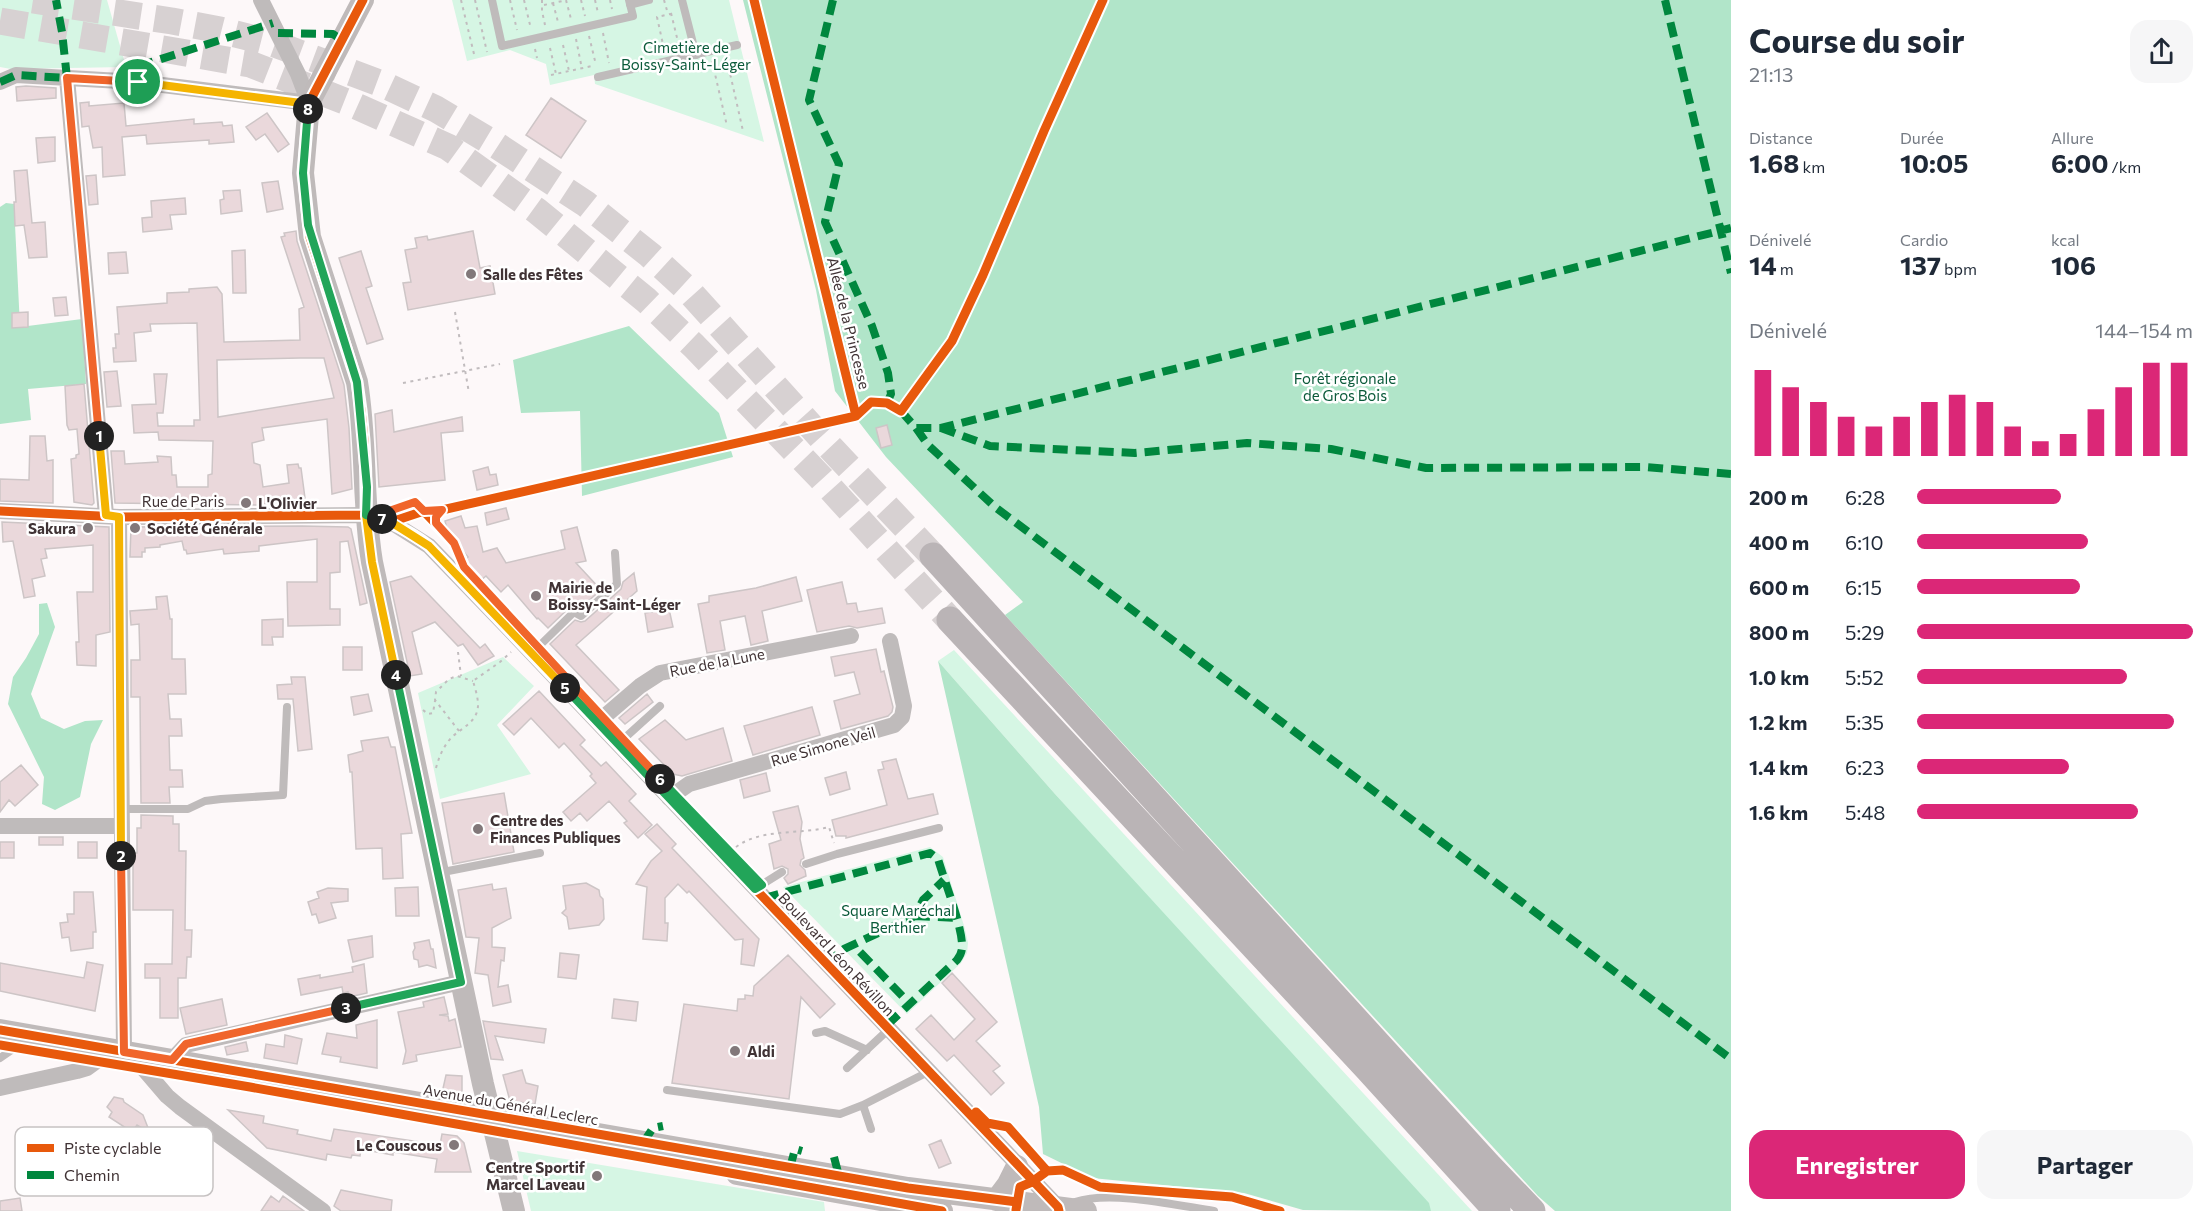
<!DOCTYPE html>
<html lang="fr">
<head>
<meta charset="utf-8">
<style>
  body { margin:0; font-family:Commissioner,sans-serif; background:#f6f6f7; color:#1f2937; height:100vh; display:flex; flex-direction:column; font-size:22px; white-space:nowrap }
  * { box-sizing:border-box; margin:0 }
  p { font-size:20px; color:#747a83 }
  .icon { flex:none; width:33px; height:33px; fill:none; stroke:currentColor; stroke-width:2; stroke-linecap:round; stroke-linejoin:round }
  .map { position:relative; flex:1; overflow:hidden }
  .side { display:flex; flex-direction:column; background:#fff; width:480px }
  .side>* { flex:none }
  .pin { position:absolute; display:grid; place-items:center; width:51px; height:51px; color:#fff; margin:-26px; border:3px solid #fff; border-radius:50%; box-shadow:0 2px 6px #0007 }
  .km { position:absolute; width:30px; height:30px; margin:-15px; border-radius:50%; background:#222; color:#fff; font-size:16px; line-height:30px; text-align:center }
  .round { display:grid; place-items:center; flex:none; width:63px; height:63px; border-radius:18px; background:#f6f6f7 }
  .head { display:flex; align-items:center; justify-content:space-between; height:102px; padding:0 18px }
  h1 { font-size:33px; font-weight:700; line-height:45px }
  .metrics { display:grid; grid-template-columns:repeat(3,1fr); gap:9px; height:102px; padding:6px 18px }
  .metrics div { display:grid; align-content:center }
  .metrics b { font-size:26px; font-weight:700 }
  .metrics small { font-size:16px; font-weight:400 }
  .metrics p { font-size:16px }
  .chart { height:168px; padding:12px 18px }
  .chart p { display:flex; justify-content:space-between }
  .chart svg { width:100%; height:108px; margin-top:6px; stroke:#db2777; stroke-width:6 }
  .action { display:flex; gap:12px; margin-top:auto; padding:12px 18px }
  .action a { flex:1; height:69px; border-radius:18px; background:#db2777; color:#fff; font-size:24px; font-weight:700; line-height:69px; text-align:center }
  .action a+a { background:#f6f6f7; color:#1f2937 }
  ul { padding:0 18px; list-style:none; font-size:20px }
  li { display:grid; grid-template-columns:96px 72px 1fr; align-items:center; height:45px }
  li i { height:15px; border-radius:8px; background:#db2777 }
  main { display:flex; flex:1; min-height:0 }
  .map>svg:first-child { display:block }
</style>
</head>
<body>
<main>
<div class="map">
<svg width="1731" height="1211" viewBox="0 0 1731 1211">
  <rect width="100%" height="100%" fill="#fdf8f9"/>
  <path fill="#d6f6e4" d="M0 0H107L126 67 11 69 0 67Z
    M452 0H729L764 142 595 84 594 75 550 85 546 64 510 50 467 61Z
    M954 650 1472 1211H1431L1055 794 938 661Z
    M503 657 534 686 497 725 531 774 440 799 418 693Z
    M930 847 943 857 965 929 968 943 967 953 961 963 907 1014 783 887Z
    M517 1151 824 1202 825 1211H531Z"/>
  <path fill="#b1e5c9" d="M743 0H1731V1211H1555L1538 1196 1005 615 1023 602 886 457 835 391 816 290Z
    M6 203 14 204 20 327 82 319 86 384 28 389 31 420 0 424V207Z
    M629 326 719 413 733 457 582 496 580 411 521 413 513 360Z
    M47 603 55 627 31 694 41 718 64 729 85 721 103 720 91 744 80 797 55 810 42 804 44 777 8 704 13 677 26 658 39 634V604Z
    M938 661 1055 794 1429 1203 1431 1211 1303 1210 1244 1193 1092 1178 1043 1154 1039 1107Z"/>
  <path fill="#ead8db" stroke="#cdc5c6" stroke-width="1.5" fill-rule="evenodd" d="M26 86 56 88V98L17 101 16 87Z
    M551 98 586 121 561 158 526 135Z
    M89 102V106L124 103 126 126 194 119V124L222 122 223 126 232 125 234 142 209 144V140L147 144 146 135 122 137 125 175 103 177 102 147 93 148 89 126 82 127 80 103Z
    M267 113 289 144 278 152 265 134 256 140 246 127Z
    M55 137V161L38 163 36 138Z
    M27 170 32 223 45 222 47 257 29 258 24 225 15 226 14 202H16L14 171Z
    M96 175 98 204 89 205 86 176Z
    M278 181 283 209 267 212 262 183Z
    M240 190 242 211 221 214 220 200 224 199 223 191Z
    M185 198 186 214 170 215 172 229 143 232 142 218 152 217 151 201Z
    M296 231 297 241 344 385 349 428 352 489 332 494 327 419 262 428 264 440 252 443 254 463 260 465 263 487 289 483 287 465 298 464 299 468H301L305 498 259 505 115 503 111 451H124L125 464 158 462 157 456 171 457 172 475H176L177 487H208V475L212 474 213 441 159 440 158 432 134 433 132 405 156 404 154 374H167L163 413H157L158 426H194V420H200L197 323 150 324 151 331 134 333 136 361 114 362 113 348H116L115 334H119L117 307 167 303V293L189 292V289L217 287 222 294 224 342 300 340 299 309 304 307 281 237 285 236 284 233ZM300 358H324L334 398 218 417 217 360Z
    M473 231 480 268 490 266 495 294 408 310 403 283 411 282 405 250 417 248 415 238 427 236 428 240Z
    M245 250 246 293H233L232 251Z
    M361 251 372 286 366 288 383 339 367 344 339 258Z
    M126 252 128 273 109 274 108 253Z
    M66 297 68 315 55 316 53 298Z
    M28 312V327L12 328V313Z
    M117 371 121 406 107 407 104 372Z
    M84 384 94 503 92 505 74 502 71 459 76 458V455L79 454 77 429 69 430 67 425 65 386Z
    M392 410 394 432 462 417 463 431 441 433 445 480 379 487 375 414Z
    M887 425 892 445 881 448 876 428Z
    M30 436H45L47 461 53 460V503L0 501V479L29 480Z
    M488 467 490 475 496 474 498 485 477 490 473 471Z
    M506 508 509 519 487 525 485 513Z
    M461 516 465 528 477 526 483 552 497 548 506 563 565 549 561 531 577 527 586 561 576 563 601 590 580 608 574 606 570 607 548 628 538 618 537 619 508 585 501 592 486 576 480 581 463 562 468 557 448 533 445 521Z
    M2 522 109 527 110 632 96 635V666L77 665 76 642H79L77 592H93V545L45 549 47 558 41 559 45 576 32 579 35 596 24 598 13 541 3 542Z
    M302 526 348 527 351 529 367 603 360 605 348 541 340 542V572L330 573V609H340V625L288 626 287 582H317V539L259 546V551L224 554 223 549 187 554 186 550H184L182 541 160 545V547L145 548V552H142V557H130L131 527Z
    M634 573 637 591 576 645 619 690 605 702 550 644 575 620 581 622 585 621 621 589 623 582Z
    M411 576 480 648 485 644 494 656 478 665 463 644 458 646 435 622 412 632 422 674 410 676 390 582Z
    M796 577 802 601 762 611 768 641 751 645 745 616 720 621 725 650 707 653 698 604 709 602V596L756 588Z
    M842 582 847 604 856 603 858 612 882 608 885 623 857 628 849 626 817 632 807 590Z
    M167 596 170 619H172V659H185L186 694H168L170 719H181L182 736H169L170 770H182L183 787H169L170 803H141L140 697H131V660H140L139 624 131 625 130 611 157 609 156 597Z
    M669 609 673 627 648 632 645 613Z
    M283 619V637H272L273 645H262V620Z
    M343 647H362V670H343Z
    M876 649 881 672 884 671 893 707 892 712 888 716 841 729 834 701 860 694 854 672 835 676 831 657Z
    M291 677H305L312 749 298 751 293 699H278L277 685 292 684Z
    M539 691 585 740 580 745 601 766 606 762 636 794 629 801 652 825 638 838 624 823 627 821 609 801 587 821 580 813 571 821 563 812 596 783 590 776 592 774 564 743 559 748 531 718 514 735 503 724Z
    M368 694 372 711 354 715 351 697Z
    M647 694 653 702 625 724 619 718Z
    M812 707 820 735 753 755 744 726Z
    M665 720 686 740 723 728 732 761 682 776 673 774 639 739Z
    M388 737 391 747H395L412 833 401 834 403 878 383 879 382 848 356 849 352 772H350L348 755 363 751 361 741Z
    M896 759 908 799 933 794 938 814 846 838V836H836L832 820 887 805 878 770 884 769 882 762Z
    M21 765 38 785 15 806 9 800 0 812V782Z
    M846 772 850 789 830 795 825 778Z
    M766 773 770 791 744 798 740 780Z
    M504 793 514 852 453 864 442 803Z
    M798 806 802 822 800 839 804 858 801 860 800 865 805 870 806 876 788 884 784 878 788 874V869L782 866 774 869 769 844 781 840 773 812Z
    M141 815 173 816V824H179V851H186L185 930H192L191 957H187L186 978H178V1018H160V978H145V964H172L173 910H133V853H137V828H141Z
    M657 824 676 844 672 848 759 939 754 966 741 964 743 939 735 940 689 891 687 893 678 884 665 898V923H668L667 941 643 939 647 887 636 884 651 861 662 851 645 834Z
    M39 837H63V845H39Z
    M0 842H14V858H0Z
    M78 842H97V858H78Z
    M586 883 599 890 600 896 603 899 604 919 599 925 569 929 567 917 562 913 566 909 563 886Z
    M492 884 493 890 506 888 511 918 492 928V947L505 948 504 961 501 960 498 987 508 985 511 1002 493 1006 488 975 475 973 479 938 466 937 458 890Z
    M418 887 419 916H396L395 888Z
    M328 888 348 889V901L331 903 336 918 319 923 316 914 312 915 308 902 319 898 317 892Z
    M74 892H93L96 932H93V948L71 951 69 937 62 938 60 923 68 922 67 914H74Z
    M372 936 373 957 353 962 348 940Z
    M429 940 431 949H433L436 968 427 965 419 967 418 960 414 959 413 952 415 948 414 943Z
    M560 953 579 955 576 979 558 977Z
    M788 955 835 1004 820 1018 801 997 789 1099 672 1083 684 1004 737 1011 738 999H745V995L753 996 754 986Z
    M87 962 103 965 95 1011 0 991V963L84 978Z
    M364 964 367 993 349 997 348 992 343 993 342 987 301 995 298 979 320 975V978L353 972 352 967Z
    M952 973 997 1022 976 1041 1000 1066 993 1071 1004 1083 991 1095 954 1055 947 1061 916 1029 931 1015 954 1040 975 1019 942 983Z
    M444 997 448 1014 439 1015 448 1016 449 1021 455 1019 461 1047 416 1055 417 1061 403 1064 406 1051 398 1012 424 1007 423 1002Z
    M222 999 227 1025 186 1034 180 1008Z
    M614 999 638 1002 636 1021 612 1018Z
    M377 1020V1068L340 1062 341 1057 322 1054 327 1033 357 1038 356 1025Z
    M483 1021 546 1029 544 1043 495 1036 503 1060 491 1059Z
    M285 1035 302 1039 297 1064 264 1058 266 1044 284 1047Z
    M246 1042 248 1051 227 1055 225 1047Z
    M522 1070 526 1083 538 1086 535 1104 510 1101 503 1075Z
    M446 1075 462 1076V1093L458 1096 442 1093Z
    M114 1097 123 1099 124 1102 143 1115 150 1133 137 1125 132 1132 109 1117 112 1112 107 1107Z
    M228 1110 264 1116 263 1123 298 1130 297 1134 331 1141 334 1129 440 1145 442 1134 457 1136 464 1143 471 1172H435L437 1159 393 1152V1155L361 1149 360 1156 352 1155 351 1158 327 1154 326 1160 267 1148Z
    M941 1140 951 1163 939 1168 929 1145Z
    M341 1190 392 1200 391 1211H341L334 1206Z
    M271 1196 279 1202 283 1196 304 1211H261Z
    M20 1198 22 1211H0V1201Z"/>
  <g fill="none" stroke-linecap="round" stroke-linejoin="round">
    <path stroke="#d7d1d2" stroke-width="27" stroke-dasharray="27 14" stroke-linecap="butt" d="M33 0 172 21 220 30 275 44 382 84 436 109 496 145 586 204 650 255 688 290 827 444 933 556
      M0 21 250 64 347 102 448 147 537 211 646 300 694 346 821 478 950 620"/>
    <path stroke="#c1bcbe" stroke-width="2" stroke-dasharray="3 4.5" stroke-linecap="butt" d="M461 0 474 54
      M475 0 487 52
      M510 0 517 30
      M524 0 531 29
      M542 0V11L545 25
      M566 0 571 19
      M581 0 585 16
      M595 0 598 13
      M610 0 612 9
      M664 0 668 14
      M553 3 558 22
      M544 5 567 0
      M671 13 679 46
      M603 33 609 63
      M589 36 596 65
      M576 39 582 69
      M563 45 569 71
      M550 48 556 74
      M535 49 537 58
      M664 49 657 17 675 13
      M727 60 743 131
      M712 61 727 126
      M551 75 592 66
      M455 312 469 393
      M403 383 500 364
      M458 652 461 676
      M423 710 428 714 433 713 435 701
      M459 731 435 700 436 692 449 679 457 676 473 681
      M436 768C439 757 443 747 451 738 461 728 478 722 478 705 478 697 475 688 473 681L500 662 511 652
      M736 847C761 828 799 835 829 827L834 843"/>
    <path stroke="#bfbbbb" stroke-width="8" d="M492 0 502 46 633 16 629 0
      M682 0 696 55
      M630 5 649 0
      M598 77 737 45
      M392 522 424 511 442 510
      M532 653 574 612 581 616 617 584 615 553
      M618 744 660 706
      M121 809H188L205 801 221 799 283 795 287 707
      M806 864 837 854 939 828
      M438 873 540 853
      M755 889 782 872
      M816 1033 825 1031 867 1050
      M0 1058 16 1047
      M847 1068 888 1030
      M667 1090 840 1114 863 1105 871 1129
      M863 1105 928 1072
      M1075 1202C1111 1190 1175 1205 1214 1211"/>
    <path stroke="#bfbbbb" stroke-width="16" d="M67 78 106 515
      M0 82 16 75 138 82 309 103 298 74 261 0
      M0 511 119 517 366 515 391 522 429 546 510 630 1058 1207 1059 1210
      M119 517 124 1052
      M598 722 640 686 660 673 851 636
      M669 798 689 784 894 725 902 717 904 706 890 641
      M0 826H121
      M172 1060 186 1045 461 982
      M143 1068 167 1096 180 1107 323 1211
      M0 1088 77 1071 87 1068 98 1060"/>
    <path stroke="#bfbaba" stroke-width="22" d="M363 0 309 103 303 173 310 237 357 382C367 442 362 503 372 562L483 1084 514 1211
      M0 1030 908 1188 1086 1211
      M737 1174 942 1211
      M996 1200 1008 1184 1017 1166"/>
    <path stroke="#bab4b6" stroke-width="27" d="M933 556 1488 1165 1532 1211
      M950 620 1368 1069 1497 1211"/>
    <path stroke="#00873e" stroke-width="8" stroke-dasharray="15 8" stroke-linecap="butt" d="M833 0 809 100 839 164 825 222 872 326 888 373 891 394 887 403
      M1665 0 1731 273
      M278 33 333 34 343 41
      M123 81 130 69 273 23
      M0 82 16 75 67 78 62 32 56 0
      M901 411 916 428H941L1731 228
      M916 428 928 445 995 507 1731 1059
      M941 428 990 446 1135 453 1247 443 1331 449 1426 468 1646 467 1731 474
      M764 898 930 853 938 859C944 880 963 928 962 947 962 952 960 956 957 960L885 1027
      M915 916 956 918
      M860 952 910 1004
      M826 964 844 949 915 916 923 900 944 880
      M643 1143 653 1128 663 1126
      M834 1157 839 1176
      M790 1168 795 1149 802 1151"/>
    <defs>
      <path id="cycleway" d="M363 0 309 103 303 173 310 237 357 382C364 425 367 471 366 515
        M754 0 856 416
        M856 416 871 402 887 403 901 411 952 341 983 275 1044 131 1103 0
        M0 511 119 517 366 515C389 521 410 531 429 546L1058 1207 1059 1211
        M388 521 392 510 415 502 454 543 464 567 477 581
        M391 522 424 511 442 510 856 416
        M0 1030 908 1188 1017 1202
        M0 1045 250 1087 942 1211
        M976 1112 987 1123 1008 1127 1047 1171
        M1016 1210 1020 1187 1032 1182 1047 1171 1063 1170 1100 1187 1232 1197 1280 1211"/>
    </defs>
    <use href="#cycleway" stroke="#fff" stroke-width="13"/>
    <use href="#cycleway" stroke="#e8590c" stroke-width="9"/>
  </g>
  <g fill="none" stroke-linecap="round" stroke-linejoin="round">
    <defs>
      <path id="split-1" d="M99 436 67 78 138 82"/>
      <path id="split-2" d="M99 436 106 515 119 517 121 856"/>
      <path id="split-3" d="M121 856 124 1052 172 1060 186 1044 346 1008"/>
      <path id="split-4" d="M346 1008 461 982 396 675"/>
      <path id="split-5" d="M396 675 372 562 366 515 391 522 429 546 565 688"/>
      <path id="split-6" d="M565 688 755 889 762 885 660 779"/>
      <path id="split-7" d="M382 519 388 521 392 510 415 502 424 511 442 510 436 517V523L454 543 464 567 660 779"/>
      <path id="split-8" d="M308 109 303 173 308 225 357 382 367 487 366 515 382 519"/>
      <path id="split-9" d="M138 82 309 104 308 109"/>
    </defs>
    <use href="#split-1" stroke="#fff" stroke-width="12"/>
    <use href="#split-2" stroke="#fff" stroke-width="12"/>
    <use href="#split-3" stroke="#fff" stroke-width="12"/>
    <use href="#split-4" stroke="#fff" stroke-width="12"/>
    <use href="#split-5" stroke="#fff" stroke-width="12"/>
    <use href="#split-6" stroke="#fff" stroke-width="12"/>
    <use href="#split-7" stroke="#fff" stroke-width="12"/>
    <use href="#split-8" stroke="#fff" stroke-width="12"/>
    <use href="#split-9" stroke="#fff" stroke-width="12"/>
    <use href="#split-1" stroke="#f0652b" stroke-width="8"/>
    <use href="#split-2" stroke="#f5b400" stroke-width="8"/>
    <use href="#split-3" stroke="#f0652b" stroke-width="8"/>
    <use href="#split-4" stroke="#22a559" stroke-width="8"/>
    <use href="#split-5" stroke="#f5b400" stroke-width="8"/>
    <use href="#split-6" stroke="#22a559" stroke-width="8"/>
    <use href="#split-7" stroke="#f0652b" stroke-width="8"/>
    <use href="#split-8" stroke="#22a559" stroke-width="8"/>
    <use href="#split-9" stroke="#f5b400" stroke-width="8"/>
  </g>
  <g fill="#82787a" stroke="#fff" stroke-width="2">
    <circle cx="471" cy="274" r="6"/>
    <circle cx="246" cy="503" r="6"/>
    <circle cx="88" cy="528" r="6"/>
    <circle cx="135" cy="528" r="6"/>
    <circle cx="536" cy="596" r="6"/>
    <circle cx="478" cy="829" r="6"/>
    <circle cx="735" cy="1051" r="6"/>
    <circle cx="454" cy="1145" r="6"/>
    <circle cx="597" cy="1176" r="6"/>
  </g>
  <g text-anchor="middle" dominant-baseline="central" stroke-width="5" stroke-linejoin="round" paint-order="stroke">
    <g font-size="15" fill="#0b5a3a" stroke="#fff">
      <text x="686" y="47">Cimetière de<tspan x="686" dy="17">Boissy-Saint-Léger</tspan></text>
      <text x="1345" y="378">Forêt régionale<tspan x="1345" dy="17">de Gros Bois</tspan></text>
      <text x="898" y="910">Square Maréchal<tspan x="898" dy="17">Berthier</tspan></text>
    </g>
    <g font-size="15" font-weight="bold" fill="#403335" stroke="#fff" text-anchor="start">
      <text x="483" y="274">Salle des Fêtes</text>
      <text x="258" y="503">L'Olivier</text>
      <text x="76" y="528" text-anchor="end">Sakura</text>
      <text x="147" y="528">Société Générale</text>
      <text x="548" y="587">Mairie de<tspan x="548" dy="17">Boissy-Saint-Léger</tspan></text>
      <text x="490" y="820">Centre des<tspan x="490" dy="17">Finances Publiques</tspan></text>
      <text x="747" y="1051">Aldi</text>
      <text x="442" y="1145" text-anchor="end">Le Couscous</text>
      <text x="585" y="1167" text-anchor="end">Centre Sportif<tspan x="585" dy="17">Marcel Laveau</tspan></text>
    </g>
    <g font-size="15" fill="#403335" stroke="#fff">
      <text transform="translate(849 323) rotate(76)">Allée de la Princesse</text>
      <text x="183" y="501">Rue de Paris</text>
      <text transform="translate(717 662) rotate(-11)">Rue de la Lune</text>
      <text transform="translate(823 746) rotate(-16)">Rue Simone Veil</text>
      <text transform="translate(837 954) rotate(47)">Boulevard Léon Révillon</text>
      <text transform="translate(511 1104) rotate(10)">Avenue du Général Leclerc</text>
    </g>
  </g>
  <rect x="15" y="1127" width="198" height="69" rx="9" fill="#fff" stroke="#c6c2c2" stroke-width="1.5"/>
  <rect x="27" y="1144" width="27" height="8" fill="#e8590c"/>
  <rect x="27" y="1171" width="27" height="8" fill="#00873e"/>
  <g font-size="16" fill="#403335">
    <text x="64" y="1154">Piste cyclable</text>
    <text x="64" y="1181">Chemin</text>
  </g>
</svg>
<div class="pin" style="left:138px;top:82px;background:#1e9e55"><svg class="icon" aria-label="arrive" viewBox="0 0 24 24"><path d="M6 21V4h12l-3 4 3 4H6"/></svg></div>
<b class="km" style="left:99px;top:436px">1</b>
<b class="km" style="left:121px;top:856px">2</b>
<b class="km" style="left:346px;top:1008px">3</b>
<b class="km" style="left:396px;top:675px">4</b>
<b class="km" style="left:565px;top:688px">5</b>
<b class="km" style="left:660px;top:779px">6</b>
<b class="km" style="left:382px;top:519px">7</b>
<b class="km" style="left:308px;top:109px">8</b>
</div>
<section class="side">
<div class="head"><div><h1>Course du soir</h1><p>21:13</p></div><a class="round"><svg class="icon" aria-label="share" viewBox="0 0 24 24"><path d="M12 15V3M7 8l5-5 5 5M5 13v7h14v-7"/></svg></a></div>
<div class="metrics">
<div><p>Distance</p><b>1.68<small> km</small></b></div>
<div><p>Durée</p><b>10:05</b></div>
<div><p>Allure</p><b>6:00<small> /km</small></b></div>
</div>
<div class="metrics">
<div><p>Dénivelé</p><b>14<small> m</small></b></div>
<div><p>Cardio</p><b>137<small> bpm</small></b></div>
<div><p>kcal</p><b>106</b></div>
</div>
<div class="chart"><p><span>Dénivelé</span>144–154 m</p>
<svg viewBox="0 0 160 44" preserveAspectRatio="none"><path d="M5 44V9M15 44V16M25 44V22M35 44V28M45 44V32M55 44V28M65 44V22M75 44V19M85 44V22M95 44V32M105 44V38M115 44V35M125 44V25M135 44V16M145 44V6M155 44V6"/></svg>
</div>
<ul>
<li><b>200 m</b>6:28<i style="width:52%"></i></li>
<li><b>400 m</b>6:10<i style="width:62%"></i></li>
<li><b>600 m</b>6:15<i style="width:59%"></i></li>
<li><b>800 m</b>5:29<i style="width:100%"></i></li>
<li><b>1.0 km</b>5:52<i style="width:76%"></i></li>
<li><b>1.2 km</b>5:35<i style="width:93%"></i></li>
<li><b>1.4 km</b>6:23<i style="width:55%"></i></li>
<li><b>1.6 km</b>5:48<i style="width:80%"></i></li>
</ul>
<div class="action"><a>Enregistrer</a><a>Partager</a></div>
</section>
</main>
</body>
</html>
